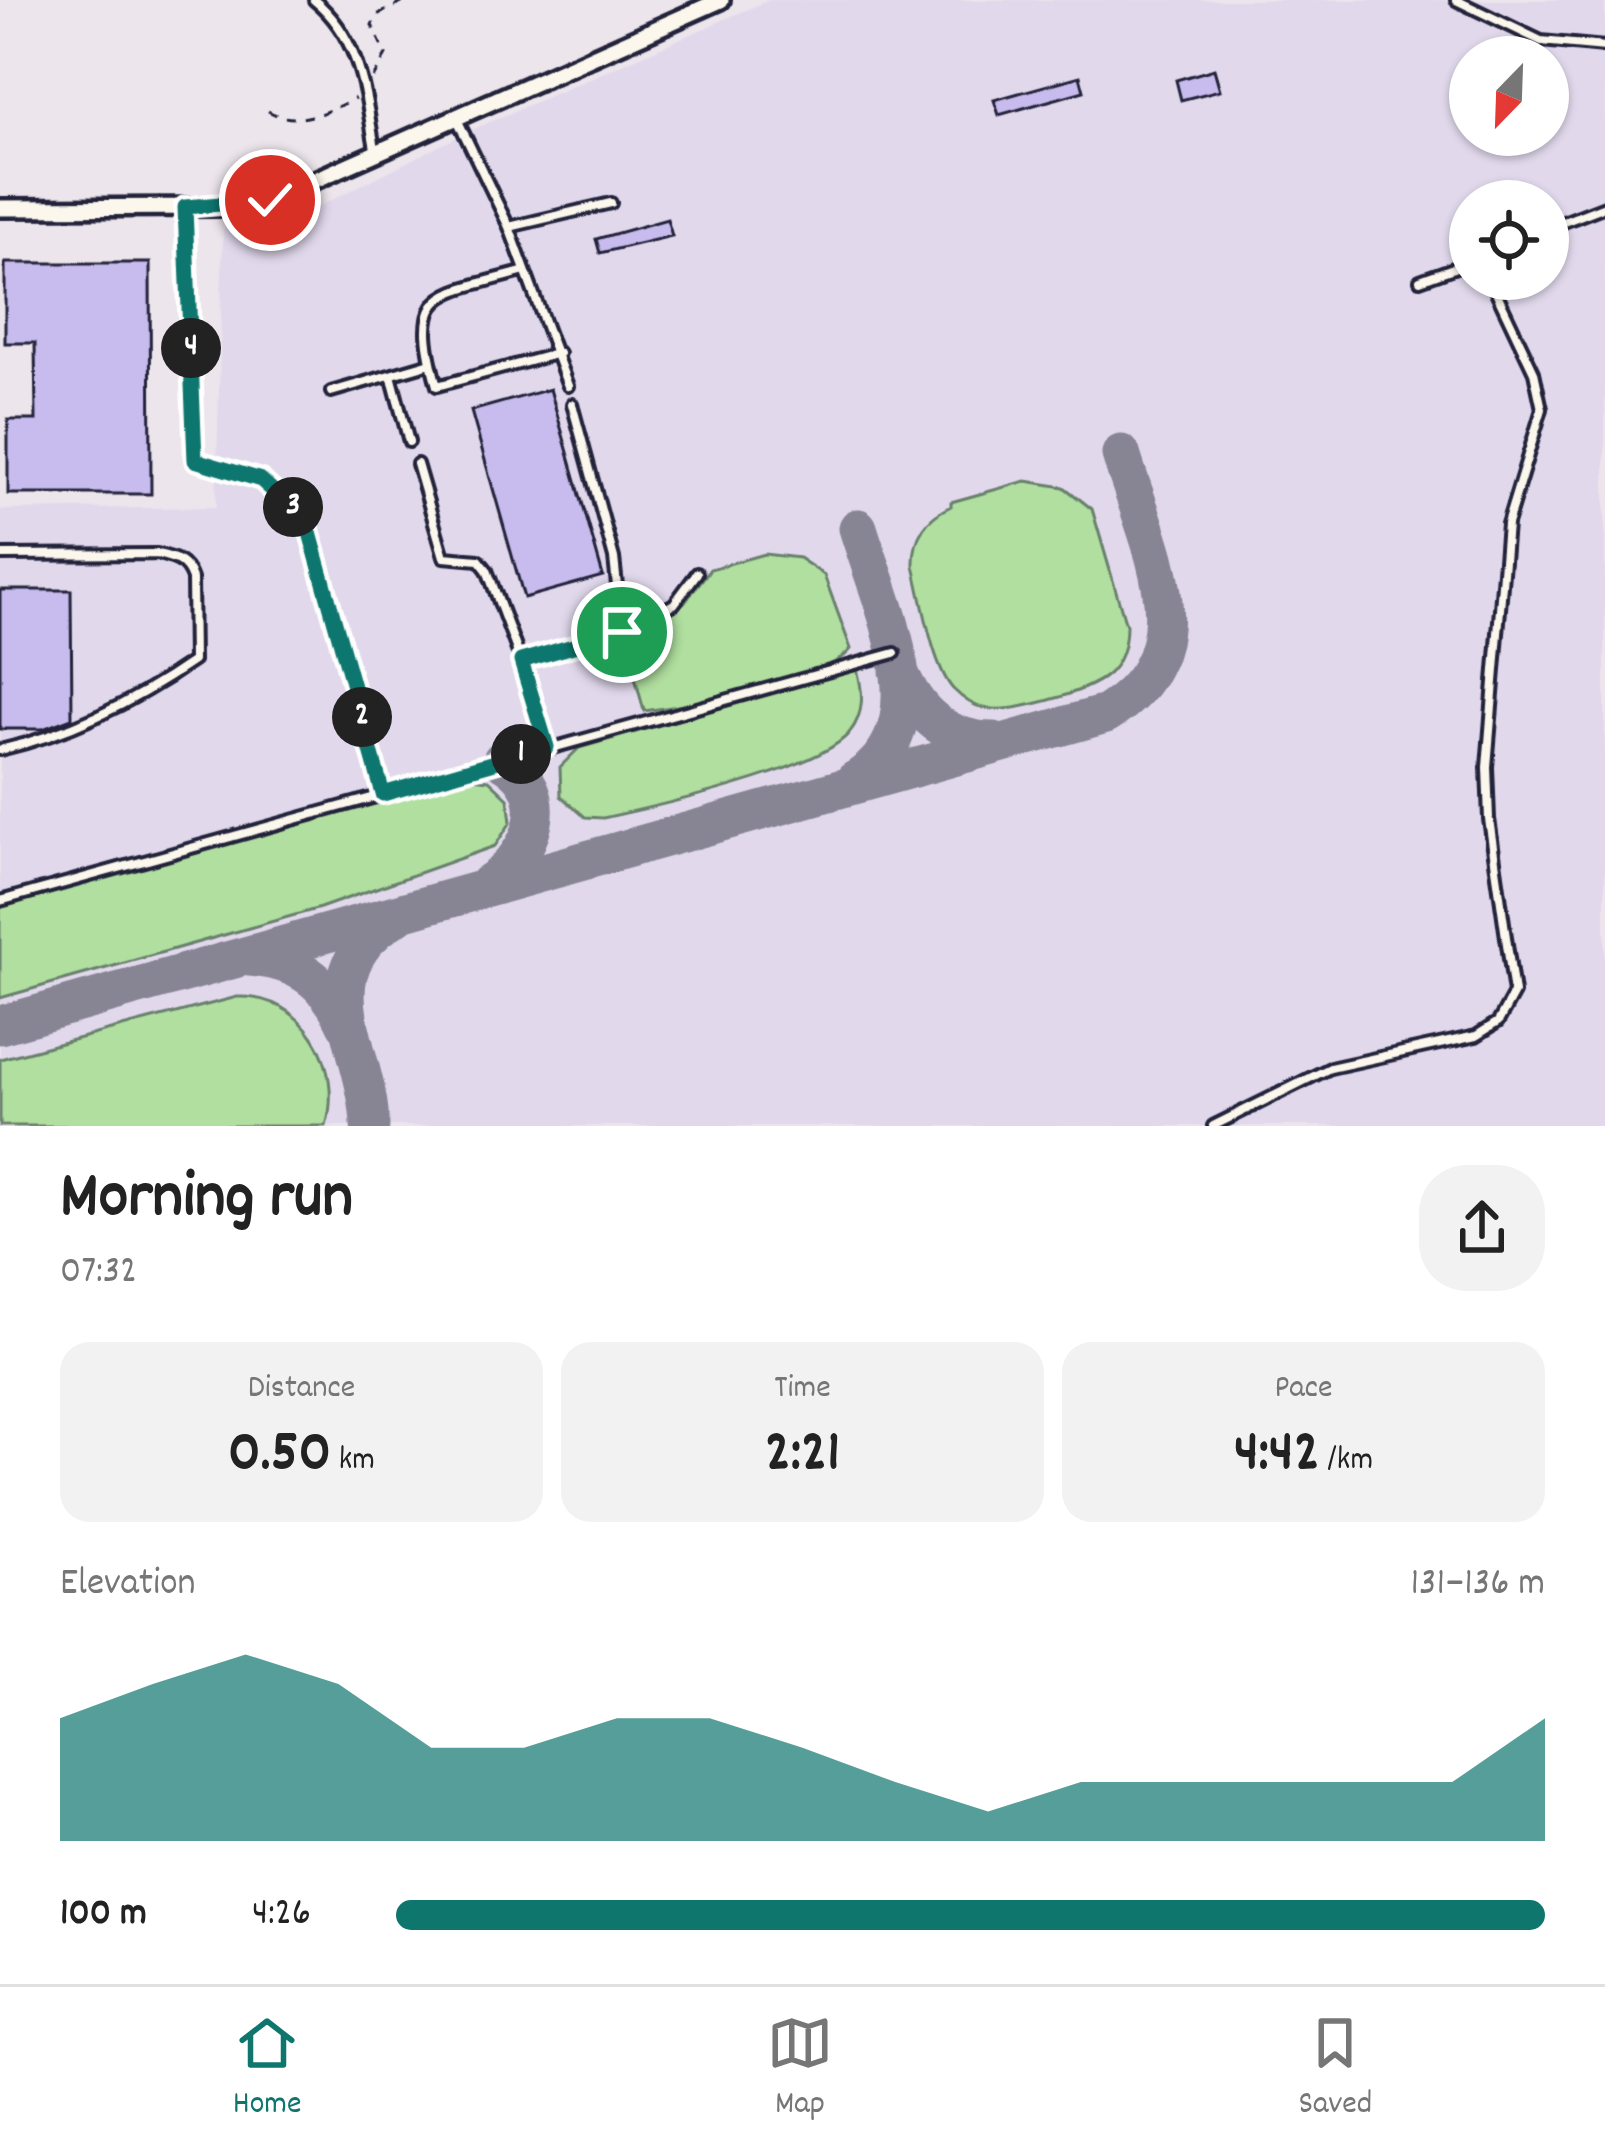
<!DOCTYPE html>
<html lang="en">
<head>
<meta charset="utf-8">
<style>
  body { margin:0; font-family:Dekko,sans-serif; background:#f2f2f2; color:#222; height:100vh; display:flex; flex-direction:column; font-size:45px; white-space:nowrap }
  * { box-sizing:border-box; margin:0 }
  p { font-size:39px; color:#767676 }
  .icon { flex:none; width:66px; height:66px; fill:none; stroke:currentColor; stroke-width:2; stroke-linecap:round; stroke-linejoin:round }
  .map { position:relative; height:1126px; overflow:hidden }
  .sheet { display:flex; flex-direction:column; background:#fff; flex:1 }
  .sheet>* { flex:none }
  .needle { width:78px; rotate:203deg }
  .buttons { position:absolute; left:1449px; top:36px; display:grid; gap:24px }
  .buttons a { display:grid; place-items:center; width:120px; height:120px; border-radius:50%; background:#fff; box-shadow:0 3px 9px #0004; font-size:60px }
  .pin { position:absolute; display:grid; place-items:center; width:102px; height:102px; color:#fff; margin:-51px; border:6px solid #fff; border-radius:50%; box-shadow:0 3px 12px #0007 }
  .km { position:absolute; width:60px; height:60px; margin:-30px; border-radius:50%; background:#222; color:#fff; font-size:33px; line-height:60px; text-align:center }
  .round { display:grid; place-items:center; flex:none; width:126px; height:126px; border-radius:48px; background:#f2f2f2 }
  .overview { display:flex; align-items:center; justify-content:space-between; height:204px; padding:0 60px }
  h1 { font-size:66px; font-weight:800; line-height:90px }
  .figures { display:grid; grid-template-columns:repeat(3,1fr); gap:18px; height:204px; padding:12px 60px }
  .figures div { display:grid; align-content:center; border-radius:30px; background:#f2f2f2; text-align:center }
  .figures b { font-size:60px; font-weight:800 }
  .figures small { font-size:33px; font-weight:400 }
  .figures p { font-size:33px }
  .chart { height:336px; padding:24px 60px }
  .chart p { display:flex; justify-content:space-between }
  .chart svg { width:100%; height:216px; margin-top:12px; fill:#0f766e; opacity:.7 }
  ul { padding:0 60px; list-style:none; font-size:39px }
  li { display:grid; grid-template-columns:192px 144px 1fr; align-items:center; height:90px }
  li i { height:30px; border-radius:15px; background:#0f766e }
  .dock { display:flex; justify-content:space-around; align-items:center; height:168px; border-top:3px solid #e0e0e0; background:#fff; font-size:33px; color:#767676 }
  .dock a { display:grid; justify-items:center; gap:6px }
  .dock .selected { color:#0f766e }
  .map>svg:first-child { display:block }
</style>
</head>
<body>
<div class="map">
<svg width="1605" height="1126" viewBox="0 0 1605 1126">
  <rect width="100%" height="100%" fill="#ece5ec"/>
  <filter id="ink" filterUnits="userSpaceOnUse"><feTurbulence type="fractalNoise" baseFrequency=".00833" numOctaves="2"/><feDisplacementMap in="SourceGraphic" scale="24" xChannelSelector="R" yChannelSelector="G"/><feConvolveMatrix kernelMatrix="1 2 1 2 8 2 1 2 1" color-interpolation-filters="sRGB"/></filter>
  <g filter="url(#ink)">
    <path fill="#e1d8ec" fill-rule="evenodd" d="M769 0H1605V1126H0V510L216 507 223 229 304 214 467 132ZM1470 57H1548V135H1470ZM1470 201H1548V279H1470Z"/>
    <path fill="#b0df9f" stroke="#69806d" stroke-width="3" d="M1026 481 1064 487 1092 509 1126 625C1126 643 1122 662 1107 675 1086 693 1011 714 984 708 972 706 961 697 953 689 932 665 922 598 914 566 913 538 925 518 951 506V502Z
      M764 554 799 558 824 575 851 649C825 683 689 705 644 711L625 640 685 602 710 569Z
      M857 669C863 691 865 713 850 732 821 770 654 807 603 818L585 817 561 796 560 767 579 748Z
      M472 778 489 780 508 798 511 822 495 846 320 908 0 998V905Z
      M237 997C304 994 344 1066 326 1126H0V1059Z"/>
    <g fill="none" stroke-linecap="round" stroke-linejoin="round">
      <path stroke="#878494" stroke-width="39" d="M899 671C916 713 947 741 994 741
        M854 781C945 729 880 602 858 528
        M488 884C533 855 558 792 502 760
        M249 957C297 960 326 980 346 1024
        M0 1025 1106 714C1209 650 1148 545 1121 454
        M370 1126C368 1045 302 973 398 915"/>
    </g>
    <path fill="#c8bbed" stroke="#22223b" stroke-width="3" d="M1214 69 1220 90 1181 100 1176 80Z
      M1080 76 1084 91 999 115 994 100Z
      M667 219 672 236 600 253 596 239Z
      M5 263H150L151 494H8V420H36L35 343H5Z
      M550 389 603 576 524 598 471 411Z
      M0 590H71L72 718 43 729H0Z"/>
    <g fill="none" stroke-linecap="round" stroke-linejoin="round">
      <defs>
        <path id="service" d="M314 0C362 39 365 96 376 154
          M1456 0 1541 41 1605 47
          M457 119 509 227 568 386
          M186 209 195 460 261 480 307 522 383 794
          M509 227 611 203
          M1548 228 1605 206
          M525 271C440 296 409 285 437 386L559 353
          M1420 280 1470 262
          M391 375 409 442
          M331 392 431 363
          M417 464 444 557 479 560 487 570 521 661
          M0 555 157 554C175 558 186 561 192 579L193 661C134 702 69 734 0 750
          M622 632 674 604 697 573
          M547 747 521 661 622 632 614 558 572 404
          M0 901 895 653
          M1213 1126 1330 1068 1476 1036 1498 1022 1514 993 1489 819 1487 767 1507 524 1542 409 1534 372 1490 279"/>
        <path id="minor" d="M0 208 221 207 270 200 721 0"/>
      </defs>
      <use href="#service" stroke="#22223b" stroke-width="16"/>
      <use href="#minor" stroke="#22223b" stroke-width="24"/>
      <path stroke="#22223b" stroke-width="3" stroke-dasharray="9 9" stroke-linecap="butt" d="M373 78 386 55 372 25 377 15 408 0
        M268 111C297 127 326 113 355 98"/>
      <use href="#service" stroke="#fbf7ec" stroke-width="8"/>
      <use href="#minor" stroke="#fbf7ec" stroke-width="15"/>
    </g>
  </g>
  <g fill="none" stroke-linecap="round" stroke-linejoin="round" filter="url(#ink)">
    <defs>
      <path id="route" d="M270 200 185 207 195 460 261 480 307 522 383 794 547 747 521 661 622 632"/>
    </defs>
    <use href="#route" stroke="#fff" stroke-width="24"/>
    <use href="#route" stroke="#0f766e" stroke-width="15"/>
  </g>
</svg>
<div class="buttons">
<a><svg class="needle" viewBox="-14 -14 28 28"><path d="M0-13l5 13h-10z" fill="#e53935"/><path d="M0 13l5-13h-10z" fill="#767676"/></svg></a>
<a><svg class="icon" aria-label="locate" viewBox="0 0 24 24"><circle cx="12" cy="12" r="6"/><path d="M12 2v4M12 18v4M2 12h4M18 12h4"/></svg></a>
</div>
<div class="pin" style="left:622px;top:632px;background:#1e9e55"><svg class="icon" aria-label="arrive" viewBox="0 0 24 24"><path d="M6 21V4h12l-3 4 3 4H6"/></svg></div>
<div class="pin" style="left:270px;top:200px;background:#d93025"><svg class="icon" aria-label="check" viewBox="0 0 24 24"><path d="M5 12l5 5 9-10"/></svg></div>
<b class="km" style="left:521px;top:754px">1</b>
<b class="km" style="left:362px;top:717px">2</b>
<b class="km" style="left:293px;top:507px">3</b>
<b class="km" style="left:191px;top:348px">4</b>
</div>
<section class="sheet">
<div class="overview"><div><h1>Morning run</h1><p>07:32</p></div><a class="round"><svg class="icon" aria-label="share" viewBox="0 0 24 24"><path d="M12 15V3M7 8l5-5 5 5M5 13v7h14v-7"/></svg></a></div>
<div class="figures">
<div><p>Distance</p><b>0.50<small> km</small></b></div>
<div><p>Time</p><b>2:21</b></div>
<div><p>Pace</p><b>4:42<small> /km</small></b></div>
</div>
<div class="chart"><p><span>Elevation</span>131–136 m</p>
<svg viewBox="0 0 160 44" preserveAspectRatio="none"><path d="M0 44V19L10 12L20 6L30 12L40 25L50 25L60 19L70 19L80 25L90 32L100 38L110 32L120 32L130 32L140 32L150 32L160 19V44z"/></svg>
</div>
<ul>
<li><b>100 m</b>4:26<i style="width:100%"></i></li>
</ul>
</section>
<nav class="dock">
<a class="selected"><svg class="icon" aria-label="home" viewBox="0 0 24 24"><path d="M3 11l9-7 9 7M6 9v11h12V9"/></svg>Home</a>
<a><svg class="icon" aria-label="map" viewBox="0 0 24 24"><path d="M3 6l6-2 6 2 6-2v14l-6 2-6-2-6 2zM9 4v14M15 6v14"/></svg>Map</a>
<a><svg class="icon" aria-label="saved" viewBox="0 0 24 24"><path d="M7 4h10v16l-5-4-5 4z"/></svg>Saved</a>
</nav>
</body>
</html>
